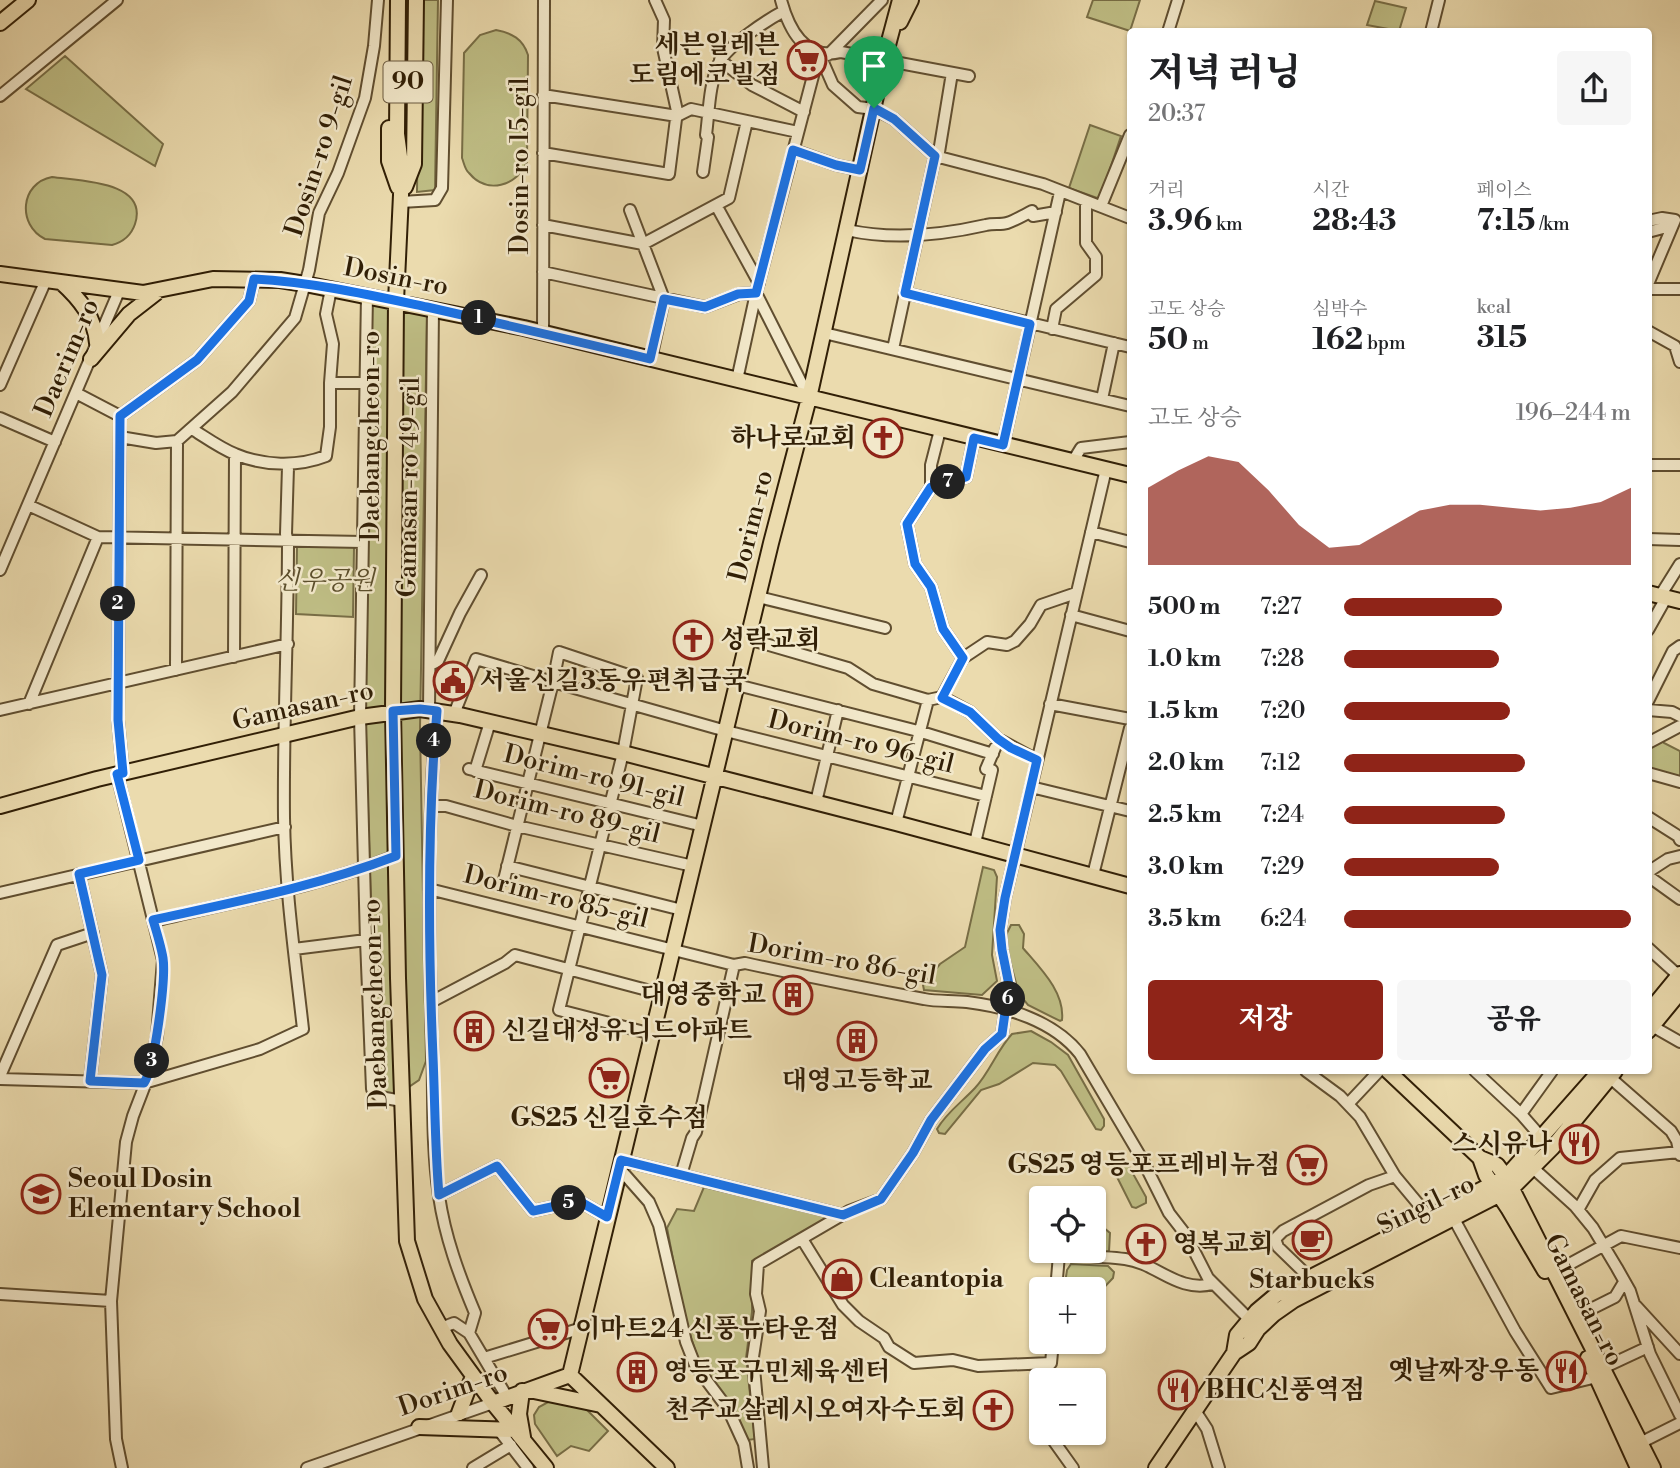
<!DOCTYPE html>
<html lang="ko">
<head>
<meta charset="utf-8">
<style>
  body { margin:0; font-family:"Libre Bodoni","Noto Serif KR",serif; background:#f6f6f6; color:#202124; height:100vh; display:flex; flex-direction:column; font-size:26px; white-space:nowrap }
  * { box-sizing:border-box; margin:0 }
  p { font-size:23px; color:#757577 }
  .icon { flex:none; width:38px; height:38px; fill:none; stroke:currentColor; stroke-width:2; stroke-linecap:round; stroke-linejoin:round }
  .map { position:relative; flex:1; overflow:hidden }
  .panel { position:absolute; left:1127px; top:28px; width:525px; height:1046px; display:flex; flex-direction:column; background:#fff; border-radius:7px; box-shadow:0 2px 5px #0004 }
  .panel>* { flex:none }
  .buttons { position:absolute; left:1029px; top:1186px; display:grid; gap:14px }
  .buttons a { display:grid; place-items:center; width:77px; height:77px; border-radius:7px; background:#fff; box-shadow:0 2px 5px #0004; font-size:35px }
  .pin { position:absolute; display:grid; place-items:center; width:60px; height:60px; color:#fff; margin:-72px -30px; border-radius:50% 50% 50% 0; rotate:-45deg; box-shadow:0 0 7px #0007 }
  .pin .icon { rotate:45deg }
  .km { position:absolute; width:35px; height:35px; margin:-18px; border-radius:50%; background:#222; color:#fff; font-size:19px; line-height:35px; text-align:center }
  .round { display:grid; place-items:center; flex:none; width:74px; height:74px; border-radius:7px; background:#f6f6f6 }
  .headline { display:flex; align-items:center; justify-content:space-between; height:119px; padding:0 21px }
  h1 { font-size:38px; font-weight:800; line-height:52px }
  .metrics { display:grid; grid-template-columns:repeat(3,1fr); gap:10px; height:119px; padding:7px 21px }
  .metrics div { display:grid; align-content:center }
  .metrics b { font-size:30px; font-weight:800 }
  .metrics small { font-size:19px; font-weight:400 }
  .metrics p { font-size:19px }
  .chart { height:196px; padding:14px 21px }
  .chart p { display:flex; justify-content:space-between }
  .chart svg { width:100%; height:126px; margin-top:7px; fill:#8f2418; opacity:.7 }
  .primary-button { display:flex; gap:14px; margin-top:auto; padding:14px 21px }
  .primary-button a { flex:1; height:80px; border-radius:7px; background:#8f2418; color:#fff; font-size:28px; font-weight:800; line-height:80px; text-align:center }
  .primary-button a+a { background:#f6f6f6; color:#202124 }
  ul { padding:0 21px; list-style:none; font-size:23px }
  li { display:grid; grid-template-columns:112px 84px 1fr; align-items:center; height:52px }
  li i { height:18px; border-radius:9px; background:#8f2418 }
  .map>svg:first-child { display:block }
</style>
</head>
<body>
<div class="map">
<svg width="1680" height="1468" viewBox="0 0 1680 1468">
  <rect width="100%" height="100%" fill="#ebdbae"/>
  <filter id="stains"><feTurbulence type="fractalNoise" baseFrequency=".00286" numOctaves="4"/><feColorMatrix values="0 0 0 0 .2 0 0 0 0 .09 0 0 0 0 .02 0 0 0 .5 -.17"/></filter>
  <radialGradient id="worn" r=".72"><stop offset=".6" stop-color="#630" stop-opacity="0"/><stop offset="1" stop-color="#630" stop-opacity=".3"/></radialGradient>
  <path fill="#bfbe85" stroke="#786e46" stroke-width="2" d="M419 0H438L435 190 417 192Z
    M1093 0H1140L1130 31 1087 17Z
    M1375 1 1406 8 1399 31 1367 25Z
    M496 30C512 33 523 39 528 55L527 162C517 186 487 195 469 173 465 170 464 163 462 158L464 53 480 35Z
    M65 56 163 144 155 166 26 89Z
    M1090 125 1121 136 1100 199 1069 188Z
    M52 177C79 181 149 181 135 224 131 236 123 242 112 245L45 239C17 225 20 183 52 177Z
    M372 303 427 315 420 728 426 1061 419 1080 397 1095 385 1093 376 1084 365 701Z
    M297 546 354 547 353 617 296 614Z
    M1661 738 1664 743 1680 751V777L1649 770V746Z
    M983 867 994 870 997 877 992 955 997 981 982 995 924 990 923 985 940 964 965 947Z
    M1011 925H1019L1024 934 1023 948C1040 968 1065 992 1062 1020L1060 1021 1028 1005 1019 994 1007 950 1006 935Z
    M1031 1031 1051 1042 1068 1055 1104 1119V1126L1101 1130 1096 1129 1061 1071 1055 1065 1033 1063 999 1084 981 1090 945 1134 939 1133 937 1129C947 1112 962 1102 975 1088 990 1072 997 1050 1012 1034Z
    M1122 1160 1126 1161 1146 1197V1203L1136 1208 1132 1207 1112 1167 1113 1162Z
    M704 1187 830 1217 802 1239 752 1261V1312L746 1358 755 1439 748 1440 733 1407 700 1365 684 1316 667 1228 677 1209 694 1211Z
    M1094 1227 1104 1228 1110 1233 1109 1251 1105 1253 1094 1251Z
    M1071 1264 1108 1266 1114 1272 1113 1278 1094 1298V1290H1064L1067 1270Z
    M550 1401 586 1409 608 1431 589 1451 571 1446 557 1456 535 1424 534 1415 539 1407Z"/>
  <path fill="#ebdbae" d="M10 0H45L10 29 0 17V8Z"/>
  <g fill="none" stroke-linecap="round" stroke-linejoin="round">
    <defs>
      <path id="minor" d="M781 0C789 30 805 61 841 52L969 76
        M1168 32 1178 0
        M1431 32 1439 0
        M819 53 833 85 858 107 874 109 894 119 935 156 1043 184 1130 218
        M828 55 882 0
        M720 60 752 85 804 112
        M543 95 677 116 691 109 798 132
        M0 96 117 0
        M794 150 836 165 860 170
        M543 153 669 174 677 111 663 48 664 20 655 0
        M703 172 708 137 706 135C709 112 709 84 719 63 727 46 767 20 784 11
        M401 202 435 200 442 188 447 0
        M716 205 759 283
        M1101 206 1130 135
        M630 210 664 299 651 359
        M1648 221 1662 218 1675 220
        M543 225 643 244 729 198 747 121
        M847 230C891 240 942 235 986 225 993 223 1001 225 1007 223 1016 220 1024 215 1032 211L1033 216 1056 212
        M1648 232 1663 228 1674 221
        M543 272 705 307 739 294 756 293 809 398
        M1648 284 1675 220
        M1648 289H1680
        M905 293 1130 347
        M367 295 360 717 366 940 372 1089 380 1097 402 1101
        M1052 329 1056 309 1096 275V257L1086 243V201
        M1648 331 1675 346 1680 362
        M543 332 544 0
        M824 333 1130 406
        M893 349 935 156 939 152 952 73
        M737 380 756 293 819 53
        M330 383H365
        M0 385 46 280
        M76 393 120 416
        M1102 399 1114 343
        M120 416 118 720 123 773
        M120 416 197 360 249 301 254 279
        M0 418 55 442
        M192 429C205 437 220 448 235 454 263 466 298 467 326 456L330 427V383L333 344 326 314 331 289
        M120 437 156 443 177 441 232 392 295 318 309 270 319 213 338 173 365 98 374 46 378 0
        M1003 445 1060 192
        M1073 461 1081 448 1130 442
        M1648 465H1680
        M931 487 907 524 915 564 931 587 943 629 963 658
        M931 487 966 477 974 438
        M931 487V465L940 430
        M28 505 98 537 363 542
        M1091 532 1130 542
        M1648 539 1680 540
        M0 570 119 291
        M1660 596 1680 564
        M758 597 885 628
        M1071 615 1130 631
        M1648 630 1666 598
        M748 639 848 668 873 684 928 700 942 697 963 658
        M234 657 235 454
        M963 658 987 642 1007 645 1015 641 1030 624 1041 605 1076 593
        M430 665 438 661 460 613 481 575
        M176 670 177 441
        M737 685 918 731 993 754
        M942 697 970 712 998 739 1037 760
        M1648 701 1673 651 1680 646
        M29 704 98 537
        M1050 704 1130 719
        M0 710 288 644
        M429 710 433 309
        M1648 710 1672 712 1680 716
        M437 711C427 819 428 928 432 1036 434 1089 431 1144 439 1196 445 1237 459 1275 475 1313L469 1333
        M454 714 476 659 553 682 559 652 637 678 623 753 559 1010 652 1034
        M1648 743 1680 726
        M469 769 703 826
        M475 771 490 722
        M1648 773 1680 782
        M117 774 163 960 157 1036 148 1077 133 1116 126 1142 111 1301 116 1439 122 1468
        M1031 787 1130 811
        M816 802 838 710
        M431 806H446L517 826 693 866
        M1648 817 1678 836 1680 840
        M896 823 928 700
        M975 843 992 770 986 769 995 748
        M507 866 682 910
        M1648 872 1668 859 1680 856
        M79 874 102 975 90 1081
        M1093 875 1130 728
        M1648 876 1680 899
        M504 880 553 682 726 731 986 796
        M429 889 734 965 745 963C805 976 864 988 924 999 938 1002 953 1000 967 1002 1008 1007 1054 1021 1080 1054L1142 1159 1169 1213 1186 1235 1208 1278 1254 1324
        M0 893 285 827
        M154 921C234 901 318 887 395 856
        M1648 948 1679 976
        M294 949 366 940
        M431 1002 505 963 515 955 662 994
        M1652 1026 1680 1042
        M1306 1071 1340 1096 1360 1117 1395 1176 1430 1218
        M1475 1071 1521 1114
        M1606 1074 1671 1131 1677 1141 1680 1155
        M0 1076 57 945 93 933
        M0 1079 144 1083 260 1049 303 1029C295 958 285 888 284 817 283 725 288 633 288 541L286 534 288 467 290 464
        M1348 1104 1379 1071
        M1542 1138 1521 1114 1552 1071
        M621 1160 843 1215
        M619 1168 649 1202 659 1225 686 1342 695 1365 728 1409 744 1444 748 1468
        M1533 1168 1575 1206 1593 1228 1617 1268 1630 1291 1650 1354 1680 1415
        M681 1175 692 1138 696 1132 734 965
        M439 1195 497 1166 533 1211 579 1201 607 1217
        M1578 1210 1595 1180 1620 1158 1679 1152
        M1454 1219 1515 1331 1551 1388 1597 1377
        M802 1239 843 1305 859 1321 884 1338 889 1347 914 1363 953 1360 978 1366 1051 1363
        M1555 1272 1621 1236 1680 1248
        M1309 1277 1278 1247 1275 1239 1283 1231 1369 1185 1395 1176
        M1056 1290 1059 1255C1081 1256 1104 1256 1125 1259 1157 1263 1177 1293 1213 1284
        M0 1294 111 1301
        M1636 1306 1680 1354
        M1577 1316 1615 1297 1624 1282
        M441 1328 454 1323 469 1333 507 1397
        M484 1358 582 1328
        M1603 1368 1648 1347
        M1047 1381 1045 1370 1051 1363 1053 1342
        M1196 1412 1207 1429 1219 1468
        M498 1429 528 1468
        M1052 1433 1053 1440 1073 1468
        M1640 1443 1680 1423
        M307 1468 493 1403
        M473 1468 511 1445
        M763 1468 753 1357 760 1311 756 1294 758 1264 849 1211 881 1199 913 1153 931 1120 985 1049 1002 1034 1009 985 1002 950 1000 930 1005 898 1106 469"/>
      <path id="major" d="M398 0 397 134 401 164V195L396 301 393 711 398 978 407 1241 425 1299 450 1344 493 1403 546 1468
        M900 22 911 0
        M0 23 28 0
        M389 128V161L398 187
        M405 187 414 164 416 0
        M0 274 143 293 213 279 280 280 305 284 524 328 1130 475
        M61 282C80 299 95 318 97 343
        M91 359 129 314 156 293
        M1648 593 1680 601
        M0 806 97 779 360 717 420 709 460 715 623 753 896 823 1130 886
        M1648 1013 1680 974
        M1648 1031 1680 992
        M1388 1071 1480 1158 1497 1165 1506 1177 1653 1468
        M1480 1158 1486 1175 1508 1208 1545 1271
        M1234 1353 1237 1335 1257 1311 1276 1295 1506 1177 1600 1071
        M1588 1358 1638 1468
        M570 1375 771 543 809 398 884 60 900 0
        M570 1375 667 1468
        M529 1390 601 1405
        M522 1391 519 1414 523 1437
        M493 1403 570 1375
        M459 1413 473 1376
        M419 1427 514 1430
        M1156 1468 1234 1353 1249 1343 1258 1329 1274 1314 1294 1300 1512 1188 1552 1148 1615 1071"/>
    </defs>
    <use href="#minor" stroke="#604e30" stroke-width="14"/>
    <use href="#major" stroke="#311f06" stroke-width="18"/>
    <use href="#minor" stroke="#f2e8ca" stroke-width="10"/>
    <use href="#major" stroke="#ebdbae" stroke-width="14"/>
  </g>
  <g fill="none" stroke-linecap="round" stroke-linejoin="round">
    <defs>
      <path id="route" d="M874 108 894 119 935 156 905 293 1030 324 1003 445 974 438 966 477 931 487 907 524 915 564 931 587 943 629 963 658 942 698 970 712 998 739 1011 748 1037 760 1005 898 1000 930 1002 950 1009 985 1002 1034 985 1049 931 1120 913 1153 881 1199 843 1215 621 1160 607 1217 579 1201 533 1211 497 1166 439 1195C435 1149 435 1103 433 1057 428 941 427 826 437 711L420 709 393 711 396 856C318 886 235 902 153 920 157 933 161 946 163 958 166 979 155 1066 144 1083L90 1081 102 975 79 874 139 860 117 774 123 773 118 720 120 416 197 360 249 301 254 279C312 282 370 295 427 307 502 324 576 341 650 359L664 299 705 307 738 294 756 293 793 150 836 165 860 170Z"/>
    </defs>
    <use href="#route" stroke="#fff" stroke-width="14"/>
    <use href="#route" stroke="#1a73e8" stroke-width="9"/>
  </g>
  <defs>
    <symbol id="supermarket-ring" viewBox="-11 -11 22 22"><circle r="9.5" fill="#f2e8ca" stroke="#8f2418" stroke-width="1.5"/><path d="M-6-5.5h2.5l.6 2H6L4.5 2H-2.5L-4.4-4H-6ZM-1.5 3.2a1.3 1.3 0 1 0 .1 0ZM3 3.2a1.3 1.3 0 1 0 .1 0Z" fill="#8f2418"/></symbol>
    <symbol id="church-ring" viewBox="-11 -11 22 22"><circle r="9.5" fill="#f2e8ca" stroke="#8f2418" stroke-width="1.5"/><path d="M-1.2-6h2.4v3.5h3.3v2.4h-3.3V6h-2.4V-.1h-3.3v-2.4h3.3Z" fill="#8f2418"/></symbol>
    <symbol id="civic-ring" viewBox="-11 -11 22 22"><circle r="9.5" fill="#f2e8ca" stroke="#8f2418" stroke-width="1.5"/><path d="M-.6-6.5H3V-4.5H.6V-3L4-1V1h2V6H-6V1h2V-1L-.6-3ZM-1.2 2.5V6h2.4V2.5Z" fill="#8f2418"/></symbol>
    <symbol id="building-ring" viewBox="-11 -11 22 22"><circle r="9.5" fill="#f2e8ca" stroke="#8f2418" stroke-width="1.5"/><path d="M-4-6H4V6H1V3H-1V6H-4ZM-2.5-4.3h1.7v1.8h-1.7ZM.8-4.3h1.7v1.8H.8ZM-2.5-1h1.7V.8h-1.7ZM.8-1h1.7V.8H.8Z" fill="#8f2418"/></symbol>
    <symbol id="restaurant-ring" viewBox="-11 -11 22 22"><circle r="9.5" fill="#f2e8ca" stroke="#8f2418" stroke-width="1.5"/><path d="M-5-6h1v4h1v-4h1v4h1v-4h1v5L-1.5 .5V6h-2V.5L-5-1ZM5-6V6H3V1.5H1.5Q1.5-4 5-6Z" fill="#8f2418"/></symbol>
    <symbol id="school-ring" viewBox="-11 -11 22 22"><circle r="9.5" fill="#f2e8ca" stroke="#8f2418" stroke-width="1.5"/><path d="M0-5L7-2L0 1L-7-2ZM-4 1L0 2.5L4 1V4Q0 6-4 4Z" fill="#8f2418"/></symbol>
    <symbol id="cafe-ring" viewBox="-11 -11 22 22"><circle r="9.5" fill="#f2e8ca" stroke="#8f2418" stroke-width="1.5"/><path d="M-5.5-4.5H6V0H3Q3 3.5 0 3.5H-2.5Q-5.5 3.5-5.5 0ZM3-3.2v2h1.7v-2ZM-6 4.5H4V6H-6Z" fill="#8f2418"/></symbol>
    <symbol id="shop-ring" viewBox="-11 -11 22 22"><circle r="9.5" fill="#f2e8ca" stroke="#8f2418" stroke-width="1.5"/><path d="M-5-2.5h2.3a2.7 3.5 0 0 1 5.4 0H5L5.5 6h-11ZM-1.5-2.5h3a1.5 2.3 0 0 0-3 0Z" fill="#8f2418"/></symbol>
  </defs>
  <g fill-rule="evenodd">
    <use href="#supermarket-ring" x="785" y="38" width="44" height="44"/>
    <use href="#church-ring" x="861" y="416" width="44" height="44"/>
    <use href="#church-ring" x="671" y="618" width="44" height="44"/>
    <use href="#civic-ring" x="431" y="659" width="44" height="44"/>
    <use href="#building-ring" x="771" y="973" width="44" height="44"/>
    <use href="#building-ring" x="452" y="1009" width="44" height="44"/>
    <use href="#building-ring" x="835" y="1019" width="44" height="44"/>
    <use href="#supermarket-ring" x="587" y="1056" width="44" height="44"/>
    <use href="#restaurant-ring" x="1557" y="1122" width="44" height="44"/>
    <use href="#supermarket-ring" x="1285" y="1143" width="44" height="44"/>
    <use href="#school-ring" x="19" y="1172" width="44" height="44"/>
    <use href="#cafe-ring" x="1290" y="1218" width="44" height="44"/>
    <use href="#church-ring" x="1124" y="1222" width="44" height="44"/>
    <use href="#shop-ring" x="820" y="1257" width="44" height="44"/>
    <use href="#supermarket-ring" x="526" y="1307" width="44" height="44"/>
    <use href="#restaurant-ring" x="1544" y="1349" width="44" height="44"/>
    <use href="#building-ring" x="615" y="1350" width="44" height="44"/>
    <use href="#restaurant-ring" x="1156" y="1368" width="44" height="44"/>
    <use href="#church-ring" x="971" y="1388" width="44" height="44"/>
  </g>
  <g text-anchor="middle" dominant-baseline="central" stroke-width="5" stroke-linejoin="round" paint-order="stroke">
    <rect fill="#f2e8ca" stroke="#6b5b41" stroke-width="2" x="383.5" y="61.5" width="49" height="41" rx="5"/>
    <g font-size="24" font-weight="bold" fill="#311f06">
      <text x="408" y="82">90</text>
    </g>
    <g font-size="26" font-weight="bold" fill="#311f06" stroke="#f2e8ca" text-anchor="start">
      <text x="780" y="45" text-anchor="end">세븐일레븐<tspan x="780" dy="30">도림에코빌점</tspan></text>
      <text x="856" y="438" text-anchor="end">하나로교회</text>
      <text x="720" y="640">성락교회</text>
      <text x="480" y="681">서울신길3동우편취급국</text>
      <text x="766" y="995" text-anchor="end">대영중학교</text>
      <text x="501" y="1031">신길대성유니드아파트</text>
      <text x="857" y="1081" text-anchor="middle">대영고등학교</text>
      <text x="609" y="1118" text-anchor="middle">GS25 신길호수점</text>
      <text x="1552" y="1144" text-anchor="end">스시유나</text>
      <text x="1280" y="1165" text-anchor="end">GS25 영등포프레비뉴점</text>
      <text x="68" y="1179">Seoul Dosin<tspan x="68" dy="30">Elementary School</tspan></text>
      <text x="1173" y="1244">영복교회</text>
      <text x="869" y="1279">Cleantopia</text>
      <text x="1312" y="1280" text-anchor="middle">Starbucks</text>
      <text x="575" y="1329">이마트24 신풍뉴타운점</text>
      <text x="1539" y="1371" text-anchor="end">옛날짜장우동</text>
      <text x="664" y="1372">영등포구민체육센터</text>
      <text x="1205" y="1390">BHC신풍역점</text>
      <text x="966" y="1410" text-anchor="end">천주교살레시오여자수도회</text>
    </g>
    <g font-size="26" fill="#311f06" stroke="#f2e8ca">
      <text transform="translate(319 156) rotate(-72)">Dosin-ro 9-gil</text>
      <text transform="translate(520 166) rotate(-90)">Dosin-ro 15-gil</text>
      <text transform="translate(396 277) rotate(11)">Dosin-ro</text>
      <text transform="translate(67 358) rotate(-67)">Daerim-ro</text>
      <text transform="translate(371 436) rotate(-90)">Daebangcheon-ro</text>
      <text transform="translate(409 487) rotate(-89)">Gamasan-ro 49-gil</text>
      <text transform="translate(751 526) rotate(-76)">Dorim-ro</text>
      <text transform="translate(303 706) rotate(-13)">Gamasan-ro</text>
      <text transform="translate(861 742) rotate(14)">Dorim-ro 96-gil</text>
      <text transform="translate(594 776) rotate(14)">Dorim-ro 91-gil</text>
      <text transform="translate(567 812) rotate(14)">Dorim-ro 89-gil</text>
      <text transform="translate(556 897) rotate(14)">Dorim-ro 85-gil</text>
      <text transform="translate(842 960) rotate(10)">Dorim-ro 86-gil</text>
      <text transform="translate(375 1004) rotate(-92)">Daebangcheon-ro</text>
      <text transform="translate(1426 1205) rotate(-26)">Singil-ro</text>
      <text transform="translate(1584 1300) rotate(63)">Gamasan-ro</text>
      <text transform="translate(453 1390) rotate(-19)">Dorim-ro</text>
    </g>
    <g font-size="26" font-style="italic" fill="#5c4f2c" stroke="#f2e8ca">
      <text x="325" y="581">신우공원</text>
    </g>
  </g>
  <rect width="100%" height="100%" filter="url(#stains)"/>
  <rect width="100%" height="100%" fill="url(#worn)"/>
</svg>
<div class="buttons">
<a><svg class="icon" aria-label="locate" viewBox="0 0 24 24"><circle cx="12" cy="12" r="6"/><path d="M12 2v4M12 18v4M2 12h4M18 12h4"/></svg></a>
<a>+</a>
<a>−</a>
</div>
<div class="pin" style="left:874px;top:108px;background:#1e9e55"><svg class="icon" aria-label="arrive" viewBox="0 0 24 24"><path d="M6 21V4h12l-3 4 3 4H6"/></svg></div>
<b class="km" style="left:479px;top:318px">1</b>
<b class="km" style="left:118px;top:604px">2</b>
<b class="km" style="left:152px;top:1061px">3</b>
<b class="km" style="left:434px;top:741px">4</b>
<b class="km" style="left:569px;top:1203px">5</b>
<b class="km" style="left:1008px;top:999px">6</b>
<b class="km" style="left:948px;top:482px">7</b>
<section class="panel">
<div class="headline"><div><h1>저녁 러닝</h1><p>20:37</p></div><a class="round"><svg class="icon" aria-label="share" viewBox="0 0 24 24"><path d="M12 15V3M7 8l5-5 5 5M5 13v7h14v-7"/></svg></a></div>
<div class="metrics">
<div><p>거리</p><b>3.96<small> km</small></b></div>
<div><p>시간</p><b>28:43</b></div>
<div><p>페이스</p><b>7:15<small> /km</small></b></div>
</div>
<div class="metrics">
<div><p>고도 상승</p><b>50<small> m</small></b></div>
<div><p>심박수</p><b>162<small> bpm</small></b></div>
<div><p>kcal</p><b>315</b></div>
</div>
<div class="chart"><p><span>고도 상승</span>196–244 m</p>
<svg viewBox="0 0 160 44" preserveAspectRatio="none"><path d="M0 44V17L10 11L20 6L30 8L40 18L50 30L60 38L70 37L80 31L90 25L100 23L110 23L120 24L130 25L140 24L150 22L160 17V44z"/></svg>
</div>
<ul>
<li><b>500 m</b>7:27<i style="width:55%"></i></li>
<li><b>1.0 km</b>7:28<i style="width:54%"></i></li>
<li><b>1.5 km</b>7:20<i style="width:58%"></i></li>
<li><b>2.0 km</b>7:12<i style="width:63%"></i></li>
<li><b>2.5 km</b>7:24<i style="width:56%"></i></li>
<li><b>3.0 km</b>7:29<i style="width:54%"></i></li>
<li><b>3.5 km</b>6:24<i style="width:100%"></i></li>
</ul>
<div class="primary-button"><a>저장</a><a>공유</a></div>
</section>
</div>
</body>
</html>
